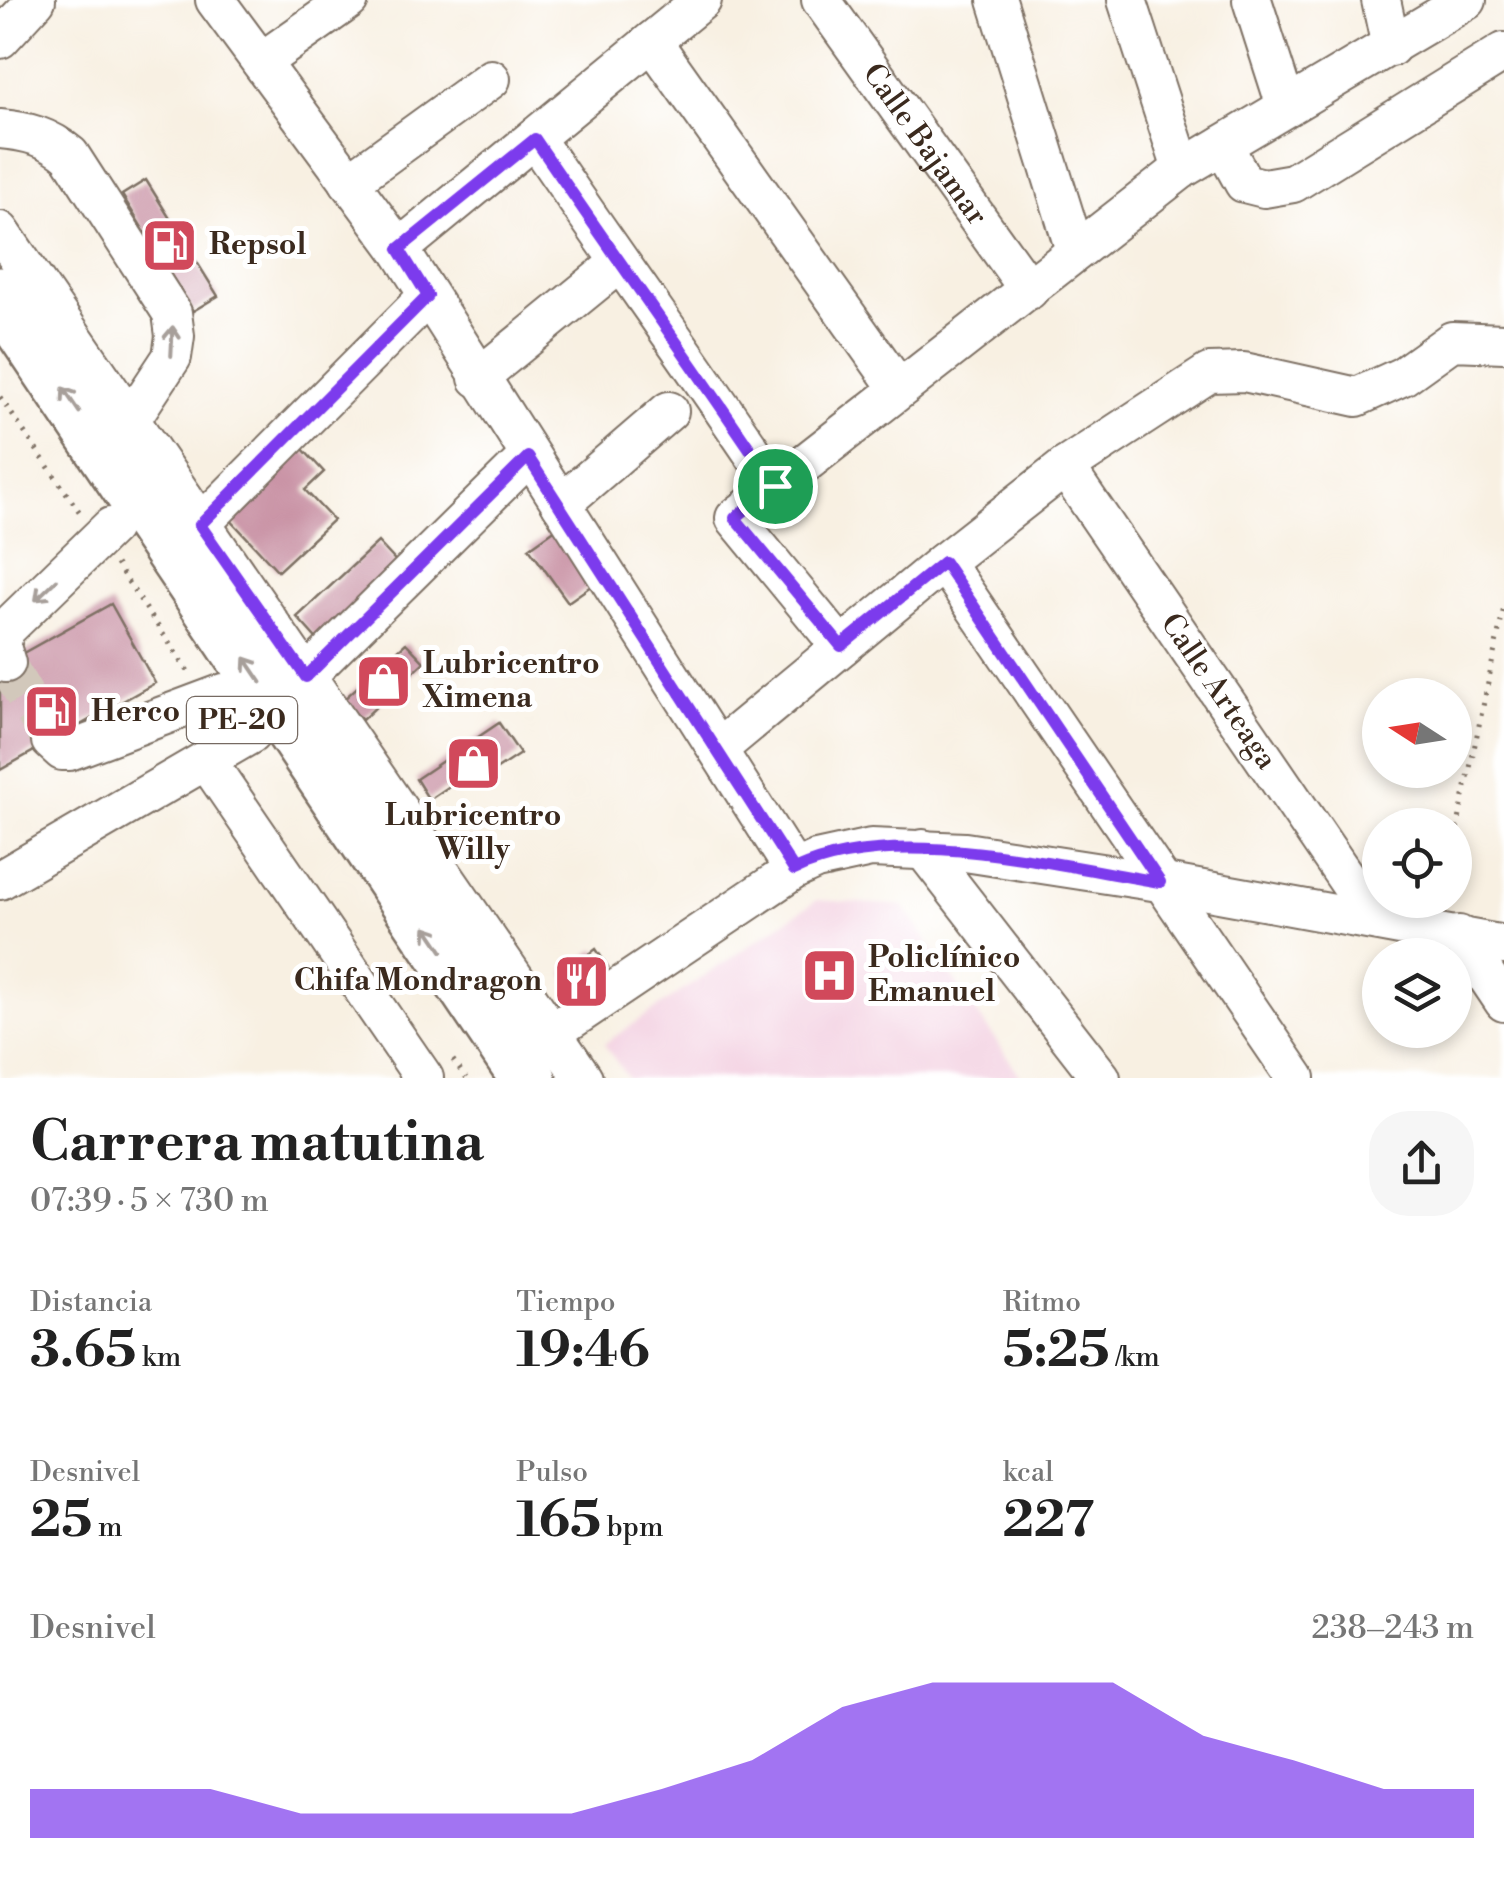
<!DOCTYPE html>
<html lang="es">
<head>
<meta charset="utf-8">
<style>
  body { margin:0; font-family:"Libre Bodoni",serif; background:#f6f6f6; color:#222; height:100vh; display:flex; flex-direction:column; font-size:38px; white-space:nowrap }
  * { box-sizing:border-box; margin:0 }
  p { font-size:32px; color:#767676 }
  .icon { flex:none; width:55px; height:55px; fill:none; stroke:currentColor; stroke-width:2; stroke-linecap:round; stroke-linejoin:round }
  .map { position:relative; height:1078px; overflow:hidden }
  .panel { display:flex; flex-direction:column; background:#fff; flex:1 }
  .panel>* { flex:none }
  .needle { width:65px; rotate:282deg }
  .controls { position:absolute; left:1362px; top:678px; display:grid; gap:20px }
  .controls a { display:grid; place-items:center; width:110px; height:110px; border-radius:50%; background:#fff; box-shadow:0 5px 15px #0003; font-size:50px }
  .pin { position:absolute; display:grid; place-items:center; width:85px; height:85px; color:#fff; margin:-42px; border:5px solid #fff; border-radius:50%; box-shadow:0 2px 10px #0007 }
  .round { display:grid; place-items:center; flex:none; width:105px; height:105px; border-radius:40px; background:#f6f6f6 }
  .head { display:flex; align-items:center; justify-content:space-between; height:170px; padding:0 30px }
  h1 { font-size:55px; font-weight:700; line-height:75px }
  .stats { display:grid; grid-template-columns:repeat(3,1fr); gap:15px; height:170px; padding:10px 30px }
  .stats div { display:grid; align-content:center }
  .stats b { font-size:50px; font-weight:700 }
  .stats small { font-size:28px; font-weight:400 }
  .stats p { font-size:28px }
  .chart { height:280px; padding:20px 30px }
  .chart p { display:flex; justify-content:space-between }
  .chart svg { width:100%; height:180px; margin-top:10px; fill:#7c3aed; opacity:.7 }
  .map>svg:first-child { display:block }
</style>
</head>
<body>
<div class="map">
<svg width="1504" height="1078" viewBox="0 0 1504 1078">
  <rect width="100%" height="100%" fill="#fff"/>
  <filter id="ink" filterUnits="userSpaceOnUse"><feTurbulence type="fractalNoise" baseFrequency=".01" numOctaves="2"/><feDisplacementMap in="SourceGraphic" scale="20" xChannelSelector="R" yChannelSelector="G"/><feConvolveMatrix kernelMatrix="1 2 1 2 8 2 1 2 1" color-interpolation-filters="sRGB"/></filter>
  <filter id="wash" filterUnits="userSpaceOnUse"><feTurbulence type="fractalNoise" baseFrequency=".0048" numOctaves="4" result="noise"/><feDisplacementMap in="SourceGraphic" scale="40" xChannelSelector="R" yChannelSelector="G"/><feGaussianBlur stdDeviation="2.25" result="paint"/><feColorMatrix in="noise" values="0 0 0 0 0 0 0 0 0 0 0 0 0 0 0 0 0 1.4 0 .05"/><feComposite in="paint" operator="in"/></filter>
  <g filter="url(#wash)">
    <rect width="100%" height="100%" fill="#f8f0e2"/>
    <path fill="#f3cfe0" d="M817 900 903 906 1022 1078H628L604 1044Z"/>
    <g id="blocks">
      <path fill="#c993a5" d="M146 180 218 296 193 311 122 195Z
        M301 447 324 472 305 490 333 520 278 571 227 516Z
        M563 524 601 579 568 602 529 548Z
        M378 542 404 570 322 645 297 617Z
        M111 604 155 683 0 770V666Z
        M406 643 424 662 362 720 343 700Z
        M499 723 520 754 485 777 472 771 429 800 416 779Z
        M596 949 608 967 576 990 564 973Z"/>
    </g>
  </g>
  <g filter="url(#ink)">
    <use href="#blocks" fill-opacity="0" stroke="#7d6f63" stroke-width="2.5"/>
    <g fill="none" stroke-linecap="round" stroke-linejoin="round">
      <path stroke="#d2c8bb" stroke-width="38" stroke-dasharray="38 19" stroke-linecap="butt" d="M6 663 51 741"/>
      <defs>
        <g id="minor">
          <path d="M215 0 399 249 794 870"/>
          <path id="s1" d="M821 0 1029 290"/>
          <path d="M997 0 1075 250"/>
          <path d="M1127 0 1182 169"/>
          <path d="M1252 0 1286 106"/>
          <path d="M1381 0 1391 47"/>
          <path d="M0 39 36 0"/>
          <path d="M652 41 899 389"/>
          <path d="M261 62 349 0"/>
          <path d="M0 129C27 131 49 137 70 155L172 313 175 336 172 357 117 440"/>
          <path d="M535 139C614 256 697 369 775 486"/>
          <path d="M1223 145 1244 183 1264 188 1293 183 1504 52"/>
          <path d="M349 182 491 79"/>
          <path d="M0 231 583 1078"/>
          <path d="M399 249 702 0"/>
          <path d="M478 378 619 263"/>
          <path id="s2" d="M1065 467 1374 919"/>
          <path d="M561 504 669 411"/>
          <path d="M182 543 428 296"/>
          <path d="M944 562 1296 1078"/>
          <path d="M841 647 735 518 1182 169 1467 0"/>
          <path d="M6 663 1 646 5 630 111 527"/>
          <path d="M305 677 528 457"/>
          <path d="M51 741 62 751H69L224 693"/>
          <path d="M718 749 944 562 1065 467 1209 373 1244 372 1357 397 1403 376 1452 341 1504 343"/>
          <path d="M206 760 424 1078"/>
          <path d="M923 849 1101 1078"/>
          <path d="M0 880 251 734"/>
          <path d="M1459 935 1504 1002"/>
          <path d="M514 1058 794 870 816 860 871 848 965 852 1159 882 1504 945"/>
        </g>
        <path id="highway" d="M0 295 528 1078"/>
      </defs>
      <use href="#minor" stroke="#7d6f63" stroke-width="42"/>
      <use href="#highway" stroke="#7d6f63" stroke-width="60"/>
      <path stroke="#7d6f63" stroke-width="5" stroke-dasharray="2.5 8" stroke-linecap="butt" d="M0 397 81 514
        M116 564 188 671
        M1455 839 1504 607
        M453 1060 466 1078"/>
      <use href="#minor" stroke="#fff" stroke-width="38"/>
      <use href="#highway" stroke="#fff" stroke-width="55"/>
    </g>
    <defs><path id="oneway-shaft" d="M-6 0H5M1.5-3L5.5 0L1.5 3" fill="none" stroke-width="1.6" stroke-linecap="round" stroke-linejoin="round" transform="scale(2.5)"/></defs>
    <g stroke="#a79f9a">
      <use href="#oneway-shaft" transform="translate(172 341) rotate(-87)"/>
      <use href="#oneway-shaft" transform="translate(71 400) rotate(-124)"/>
      <use href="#oneway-shaft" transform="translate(46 590) rotate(136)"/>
      <use href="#oneway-shaft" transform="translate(253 670) rotate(-124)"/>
      <use href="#oneway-shaft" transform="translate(434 939) rotate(-124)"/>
    </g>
  </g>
  <g fill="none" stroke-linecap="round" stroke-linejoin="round" filter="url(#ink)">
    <defs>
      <path id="route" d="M535 139C614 256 697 369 775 486L735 518 841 646 944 562 1160 882C1053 865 893 823 794 870L528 457 306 677 200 525 428 296 399 249Z"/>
    </defs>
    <use href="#route" stroke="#fff" stroke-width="20"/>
    <use href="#route" stroke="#7c3aed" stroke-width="12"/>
  </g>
  <defs>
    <symbol id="fuel-square" viewBox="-11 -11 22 22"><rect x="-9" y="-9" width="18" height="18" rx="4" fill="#d1495b" stroke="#fff"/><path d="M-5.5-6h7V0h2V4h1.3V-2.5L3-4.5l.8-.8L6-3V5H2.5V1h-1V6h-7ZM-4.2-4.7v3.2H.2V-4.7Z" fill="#fff"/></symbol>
    <symbol id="shop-square" viewBox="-11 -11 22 22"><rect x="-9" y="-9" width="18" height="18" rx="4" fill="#d1495b" stroke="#fff"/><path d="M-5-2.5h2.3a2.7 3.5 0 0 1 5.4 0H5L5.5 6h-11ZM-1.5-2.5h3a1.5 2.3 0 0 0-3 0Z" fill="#fff"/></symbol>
    <symbol id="hospital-square" viewBox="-11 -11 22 22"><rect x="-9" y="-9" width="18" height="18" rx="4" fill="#d1495b" stroke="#fff"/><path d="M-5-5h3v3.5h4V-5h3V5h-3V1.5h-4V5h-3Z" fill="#fff"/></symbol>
    <symbol id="restaurant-square" viewBox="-11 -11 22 22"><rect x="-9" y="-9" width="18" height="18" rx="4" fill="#d1495b" stroke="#fff"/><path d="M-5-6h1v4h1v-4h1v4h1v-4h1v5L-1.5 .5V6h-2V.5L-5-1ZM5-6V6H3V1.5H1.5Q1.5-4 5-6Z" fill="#fff"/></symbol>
  </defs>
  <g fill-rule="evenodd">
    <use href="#fuel-square" x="138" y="214" width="63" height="63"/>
    <use href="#shop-square" x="352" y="650" width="63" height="63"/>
    <use href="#fuel-square" x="20" y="680" width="63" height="63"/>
    <use href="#shop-square" x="442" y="732" width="63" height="63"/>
    <use href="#hospital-square" x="798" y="944" width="63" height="63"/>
    <use href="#restaurant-square" x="550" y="950" width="63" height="63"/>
  </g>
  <g text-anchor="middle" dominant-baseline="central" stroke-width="10" stroke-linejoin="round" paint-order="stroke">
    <rect fill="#fff" stroke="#766a62" stroke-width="2.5" x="187" y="697" width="110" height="46" rx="8"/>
    <g font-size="28" font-weight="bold" fill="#3b2a1e">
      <text x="242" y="720">PE-20</text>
    </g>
    <g font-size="30" fill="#3b2a1e" stroke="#fff">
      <text stroke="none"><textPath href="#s1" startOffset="178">Calle Bajamar</textPath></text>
      <text stroke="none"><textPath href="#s2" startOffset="272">Calle Arteaga</textPath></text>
    </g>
    <g font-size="30" font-weight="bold" fill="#3b2a1e" stroke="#fff" text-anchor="start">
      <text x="209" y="245">Repsol</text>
      <text x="423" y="664">Lubricentro<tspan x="423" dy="34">Ximena</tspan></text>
      <text x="91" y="712">Herco</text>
      <text x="473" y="816" text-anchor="middle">Lubricentro<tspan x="473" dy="34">Willy</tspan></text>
      <text x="868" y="958">Policlínico<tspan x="868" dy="34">Emanuel</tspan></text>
      <text x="542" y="981" text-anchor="end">Chifa Mondragon</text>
    </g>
  </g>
</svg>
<div class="controls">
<a><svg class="needle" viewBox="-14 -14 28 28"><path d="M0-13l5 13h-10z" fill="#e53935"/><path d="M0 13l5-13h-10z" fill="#767676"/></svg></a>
<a><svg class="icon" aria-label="locate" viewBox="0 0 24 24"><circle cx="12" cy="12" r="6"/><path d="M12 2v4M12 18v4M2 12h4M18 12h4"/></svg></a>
<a><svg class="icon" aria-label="layers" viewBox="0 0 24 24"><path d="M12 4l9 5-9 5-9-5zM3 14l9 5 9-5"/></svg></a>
</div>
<div class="pin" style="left:775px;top:486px;background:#1e9e55"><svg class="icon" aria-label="arrive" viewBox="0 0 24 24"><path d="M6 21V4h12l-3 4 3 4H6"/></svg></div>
</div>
<section class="panel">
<div class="head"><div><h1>Carrera matutina</h1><p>07:39 · 5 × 730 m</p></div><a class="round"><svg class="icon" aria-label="share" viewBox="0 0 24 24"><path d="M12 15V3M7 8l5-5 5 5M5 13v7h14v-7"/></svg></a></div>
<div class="stats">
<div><p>Distancia</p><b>3.65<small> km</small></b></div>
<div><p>Tiempo</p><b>19:46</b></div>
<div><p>Ritmo</p><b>5:25<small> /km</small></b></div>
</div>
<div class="stats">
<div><p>Desnivel</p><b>25<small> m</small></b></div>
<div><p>Pulso</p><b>165<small> bpm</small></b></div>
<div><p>kcal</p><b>227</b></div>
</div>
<div class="chart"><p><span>Desnivel</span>238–243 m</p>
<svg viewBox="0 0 160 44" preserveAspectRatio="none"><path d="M0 44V32L10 32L20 32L30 38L40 38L50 38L60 38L70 32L80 25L90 12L100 6L110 6L120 6L130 19L140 25L150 32L160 32V44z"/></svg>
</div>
</section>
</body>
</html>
